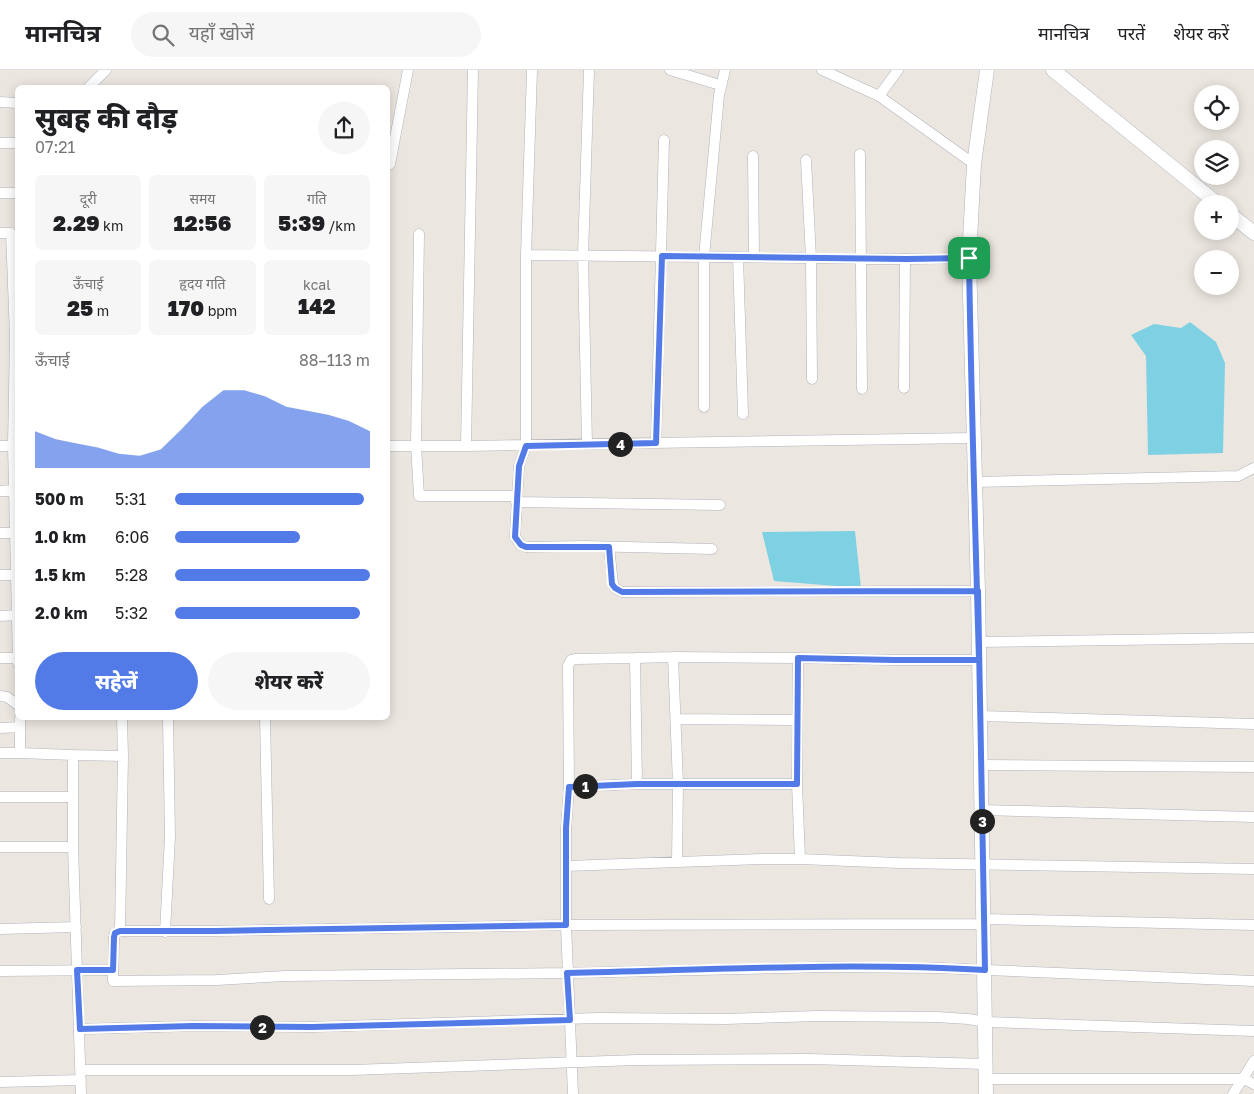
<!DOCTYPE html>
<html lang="hi">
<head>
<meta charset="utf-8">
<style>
  body { margin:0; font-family:"Golos Text","Noto Sans Devanagari",sans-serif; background:#f6f6f6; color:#202124; height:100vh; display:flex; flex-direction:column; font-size:19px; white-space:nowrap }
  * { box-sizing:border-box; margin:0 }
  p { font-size:16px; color:#757577 }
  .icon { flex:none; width:28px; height:28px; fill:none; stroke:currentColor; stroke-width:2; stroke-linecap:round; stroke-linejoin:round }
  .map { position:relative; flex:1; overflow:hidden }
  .side { position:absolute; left:15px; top:15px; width:375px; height:635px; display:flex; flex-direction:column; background:#fff; border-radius:8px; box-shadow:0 2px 12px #0003 }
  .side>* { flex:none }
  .controls { position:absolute; left:1194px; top:15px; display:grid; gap:10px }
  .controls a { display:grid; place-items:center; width:45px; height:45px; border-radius:50%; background:#fff; box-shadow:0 2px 12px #0003; font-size:25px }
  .pin { position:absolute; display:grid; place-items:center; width:42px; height:42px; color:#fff; margin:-21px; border-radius:10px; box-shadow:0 2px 8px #0006 }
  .km { position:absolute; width:25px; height:25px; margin:-12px; border-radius:50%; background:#222; color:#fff; font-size:14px; line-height:25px; text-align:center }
  .round { display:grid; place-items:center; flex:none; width:52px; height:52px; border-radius:26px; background:#f6f6f6 }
  .headline { display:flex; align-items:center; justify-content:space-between; height:85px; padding:0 20px }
  h1 { font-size:28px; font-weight:800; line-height:38px }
  .figures { display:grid; grid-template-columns:repeat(3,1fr); gap:8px; height:85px; padding:5px 20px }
  .figures div { display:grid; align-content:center; border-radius:8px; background:#f6f6f6; text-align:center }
  .figures b { font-size:21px; font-weight:800 }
  .figures small { font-size:14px; font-weight:400 }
  .figures p { font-size:14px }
  .chart { height:140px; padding:10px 20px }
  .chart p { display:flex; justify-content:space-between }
  .chart svg { width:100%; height:90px; margin-top:5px; fill:#527be8; opacity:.7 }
  .primary-button { display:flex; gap:10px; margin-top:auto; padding:10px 20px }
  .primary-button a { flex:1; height:58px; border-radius:30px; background:#527be8; color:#fff; font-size:20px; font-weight:800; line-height:58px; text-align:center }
  .primary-button a+a { background:#f6f6f6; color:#202124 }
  ul { padding:0 20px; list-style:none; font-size:16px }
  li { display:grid; grid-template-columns:80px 60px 1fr; align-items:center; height:38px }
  li i { height:12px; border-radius:6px; background:#527be8 }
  header { display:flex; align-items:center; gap:30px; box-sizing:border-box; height:70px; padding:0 25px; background:#fff; border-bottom:1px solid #e0e0e0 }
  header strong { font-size:24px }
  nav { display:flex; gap:28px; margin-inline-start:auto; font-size:18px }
  .search { width:350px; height:45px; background:#f6f6f6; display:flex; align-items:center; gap:12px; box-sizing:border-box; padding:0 18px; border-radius:28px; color:#757577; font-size:19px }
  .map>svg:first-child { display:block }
</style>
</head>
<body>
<header>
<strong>मानचित्र</strong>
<div class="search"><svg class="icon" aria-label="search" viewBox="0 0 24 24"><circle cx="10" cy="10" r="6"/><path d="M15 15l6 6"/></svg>यहाँ खोजें</div>
<nav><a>मानचित्र</a><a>परतें</a><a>शेयर करें</a></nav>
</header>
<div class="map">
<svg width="1254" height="1024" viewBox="0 0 1254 1024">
  <rect width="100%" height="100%" fill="#ece6e0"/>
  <path fill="#7ed1e3" d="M1190 252 1216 272 1225 293 1223 383 1148 385 1146 286 1131 265 1154 254 1181 258Z
    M855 461 861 518 774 511 762 462Z"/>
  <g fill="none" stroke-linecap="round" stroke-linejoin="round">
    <defs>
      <path id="street" d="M532 0 526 185V376L519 396 515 467 521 475 526 477 584 476 712 479
        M670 0 720 15
        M822 0 879 26 974 94
        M88 18 106 0
        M879 26 898 0
        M0 32 18 33
        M0 73H18
        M860 84 862 319
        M753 86 754 187
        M806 90 811 188 812 309
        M390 94 408 0
        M0 123H18
        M0 163H11L15 266 13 375 18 593
        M419 164 416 375 419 426H517
        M526 185 905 189 969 188
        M738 187 743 344
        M904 318 905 189
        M704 337V187L719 25 725 0
        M656 373 664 70
        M587 374 583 185 589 0
        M0 376 18 375
        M388 376H466L473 0
        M466 376 973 368
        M975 412 1238 406 1254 398
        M0 421 18 420
        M516 432 720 435
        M0 463H18
        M609 477 613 514 615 518 622 522 978 521
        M0 505H18
        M0 546 18 545
        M978 572 1254 568
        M673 587 678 714 677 792
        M0 588H18
        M0 626 7 627 18 635
        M980 646 1254 654
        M20 648V683L73 685V777L81 1024
        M122 648 123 686 120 861 115 863 114 867 113 911 217 910 285 906 567 903 825 897 939 898 1254 911
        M265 648 269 829
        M676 649 797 650
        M0 658 20 657
        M0 683H20
        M73 685 123 686
        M981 695 1254 697
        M637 714 635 588 673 587 798 588
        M569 717 637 714H797
        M0 727H72
        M982 740 1254 747
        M0 777H73
        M800 789 797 714 798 588 894 590H979
        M566 796 762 789H800L898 793 1254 799
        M984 849 1254 855
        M0 859 76 857
        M120 861H215L566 855 984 854
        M165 862 170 767 168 648
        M0 901 113 900
        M80 959 193 956 312 957 598 948 726 949 817 946 937 947 968 949 986 952 1254 961
        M81 1000H352L637 990 809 989 986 994
        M987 1009H1244L1254 1014
        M0 1012 81 1010
        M573 1024 566 855V758L569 717 568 596 571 590 576 589 635 588
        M1233 1024 1254 991"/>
      <path id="secondary" d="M1053 0 1218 134
        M1230 144 1254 163
        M986 1024 978 521 969 188 974 94 987 0"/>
    </defs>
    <use href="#street" stroke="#b0b3bb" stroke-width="11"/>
    <use href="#secondary" stroke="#b0b3bb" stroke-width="15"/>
    <use href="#street" stroke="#fff" stroke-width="10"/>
    <use href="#secondary" stroke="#fff" stroke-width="14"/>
  </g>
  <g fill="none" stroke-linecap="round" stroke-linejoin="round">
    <defs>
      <path id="route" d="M969 188C971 322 975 456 979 590H894L798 588 797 714H637L569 717 566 758V855L215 861H120L115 863 114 867 113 900H77L80 959 193 956 312 957 570 950 567 903C706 900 846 892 985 900L978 521 622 522 615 518 612 514 609 477H526L521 475 515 467 519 396 526 376 656 373 662 186 906 189 969 188"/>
    </defs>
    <use href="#route" stroke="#fff" stroke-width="10"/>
    <use href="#route" stroke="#527be8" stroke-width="6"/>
  </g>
</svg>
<div class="controls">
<a><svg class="icon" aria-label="locate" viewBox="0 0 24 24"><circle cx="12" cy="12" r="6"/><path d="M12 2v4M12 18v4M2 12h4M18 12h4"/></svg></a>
<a><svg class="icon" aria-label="layers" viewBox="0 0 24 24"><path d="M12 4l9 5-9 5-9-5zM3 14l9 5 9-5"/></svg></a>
<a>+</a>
<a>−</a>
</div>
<div class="pin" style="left:969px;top:188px;background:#1e9e55"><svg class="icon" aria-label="arrive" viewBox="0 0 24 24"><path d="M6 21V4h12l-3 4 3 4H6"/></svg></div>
<b class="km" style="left:585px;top:716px">1</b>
<b class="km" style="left:262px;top:957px">2</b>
<b class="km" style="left:982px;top:751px">3</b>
<b class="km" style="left:620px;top:374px">4</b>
<section class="side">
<div class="headline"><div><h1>सुबह की दौड़</h1><p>07:21</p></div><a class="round"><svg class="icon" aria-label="share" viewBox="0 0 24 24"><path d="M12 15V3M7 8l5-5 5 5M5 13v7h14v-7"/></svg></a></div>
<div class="figures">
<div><p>दूरी</p><b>2.29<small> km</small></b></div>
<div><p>समय</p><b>12:56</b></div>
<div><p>गति</p><b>5:39<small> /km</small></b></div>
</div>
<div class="figures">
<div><p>ऊँचाई</p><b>25<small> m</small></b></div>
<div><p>हृदय गति</p><b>170<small> bpm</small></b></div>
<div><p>kcal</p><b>142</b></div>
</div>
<div class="chart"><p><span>ऊँचाई</span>88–113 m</p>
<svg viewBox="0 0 160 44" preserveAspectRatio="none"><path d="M0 44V26L10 30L20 32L30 34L40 37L50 38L60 35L70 25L80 14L90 6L100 6L110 9L120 14L130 16L140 18L150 21L160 26V44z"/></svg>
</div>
<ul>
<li><b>500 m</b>5:31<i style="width:97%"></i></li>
<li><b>1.0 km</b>6:06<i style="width:64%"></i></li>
<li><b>1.5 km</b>5:28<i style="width:100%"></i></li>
<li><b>2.0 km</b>5:32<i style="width:95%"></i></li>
</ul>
<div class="primary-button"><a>सहेजें</a><a>शेयर करें</a></div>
</section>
</div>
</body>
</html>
